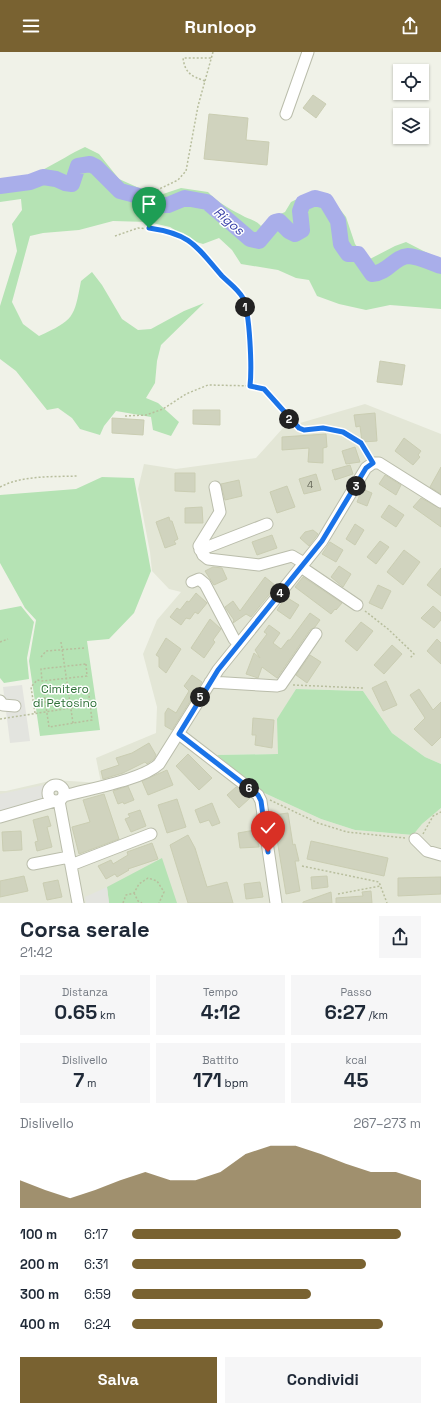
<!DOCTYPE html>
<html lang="it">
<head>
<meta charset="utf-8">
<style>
  body { margin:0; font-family:"Space Grotesk",sans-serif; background:#f6f6f7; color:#1f2937; height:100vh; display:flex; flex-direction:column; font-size:15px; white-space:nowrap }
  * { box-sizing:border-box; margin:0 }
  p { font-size:13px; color:#747a83 }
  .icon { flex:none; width:22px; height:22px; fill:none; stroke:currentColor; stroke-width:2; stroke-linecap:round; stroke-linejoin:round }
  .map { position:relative; height:851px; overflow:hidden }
  .side { display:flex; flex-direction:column; background:#fff; flex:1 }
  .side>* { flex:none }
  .fabs { position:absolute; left:393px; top:12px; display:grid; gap:8px }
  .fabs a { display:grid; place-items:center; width:36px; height:36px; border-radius:0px; background:#fff; box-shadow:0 1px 3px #0004; font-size:20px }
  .pin { position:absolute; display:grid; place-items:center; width:34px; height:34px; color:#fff; margin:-41px -17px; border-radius:50% 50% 50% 0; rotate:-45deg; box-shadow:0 0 4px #0007 }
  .pin .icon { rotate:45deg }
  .km { position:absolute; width:20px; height:20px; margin:-10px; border-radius:50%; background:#222; color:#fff; font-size:11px; line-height:20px; text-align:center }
  .round { display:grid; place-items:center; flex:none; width:42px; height:42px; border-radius:0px; background:#f6f6f7 }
  .overview { display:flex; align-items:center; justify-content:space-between; height:68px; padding:0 20px }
  h1 { font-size:22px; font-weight:600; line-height:30px }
  .figures { display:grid; grid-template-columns:repeat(3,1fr); gap:6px; height:68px; padding:4px 20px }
  .figures div { display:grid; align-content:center; border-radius:0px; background:#f6f6f7; text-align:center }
  .figures b { font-size:20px; font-weight:600 }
  .figures small { font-size:11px; font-weight:400 }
  .figures p { font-size:11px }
  .chart { height:112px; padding:8px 20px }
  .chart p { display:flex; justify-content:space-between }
  .chart svg { width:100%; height:72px; margin-top:4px; fill:#796231; opacity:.7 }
  .button { display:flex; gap:8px; margin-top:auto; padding:8px 20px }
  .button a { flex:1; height:46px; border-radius:0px; background:#796231; color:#fff; font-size:16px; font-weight:600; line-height:46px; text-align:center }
  .button a+a { background:#f6f6f7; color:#1f2937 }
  ul { padding:0 20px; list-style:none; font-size:13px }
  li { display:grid; grid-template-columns:64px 48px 1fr; align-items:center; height:30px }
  li i { height:10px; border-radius:5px; background:#796231 }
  header { display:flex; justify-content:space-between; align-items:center; height:52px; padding:0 20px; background:#796231; color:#fff; font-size:18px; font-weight:600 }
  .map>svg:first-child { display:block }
</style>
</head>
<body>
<header><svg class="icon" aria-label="menu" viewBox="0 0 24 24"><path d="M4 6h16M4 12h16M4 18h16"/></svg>Runloop<svg class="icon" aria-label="share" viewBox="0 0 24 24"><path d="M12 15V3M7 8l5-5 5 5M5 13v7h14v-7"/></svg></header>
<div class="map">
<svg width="441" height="851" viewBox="0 0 441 851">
  <rect width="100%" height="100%" fill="#f0f2e8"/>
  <path fill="#e3e6d6" d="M365 352 441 382V712L425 705 392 681 363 639 296 637 278 667V702L217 703 260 739 321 767 355 778 413 783 422 772 441 756V851H0V739H6L54 728 101 731 96 706 156 681 157 655 143 602 157 568 181 540 169 537 152 519 150 500 138 437 144 412 176 417 256 406 283 376Z"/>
  <path fill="#b5e3b4" d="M85 95 99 102 119 127 157 144 181 136 208 140C218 151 232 158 245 165 251 168 256 168 261 174L266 170 272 169 276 164 285 160 291 150 303 144 331 146 346 165 355 192 368 208 395 194 406 190 441 208V257L390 253 366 258 339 252 317 244 309 228 296 226 278 218 241 212 232 198 219 186 203 192 193 189 170 175 148 170 113 169 79 178 43 181 30 184 12 250 23 272 39 284C74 268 74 266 81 229L92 220 102 233 122 267 138 278 151 277 184 259 204 251 161 293 157 309 155 331 146 346 158 351 179 370 171 384 153 378 151 365 116 359 104 374 100 383 80 377 72 366 58 356 47 358 16 319 0 307V254L17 199 12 172 22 158 21 147 0 150V129C32 130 57 108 85 95Z
    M102 425 134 426 151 519 134 561 109 587 87 589 100 678 40 684 29 609 36 568 25 556 0 511V443L76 437Z
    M21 554 34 570 27 606 29 627 4 631 0 626V558Z
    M296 637 363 639 392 681 425 705 441 712V756L422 772 413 783 355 778 321 767 260 739 217 703 278 702 277 667Z
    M162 806 177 851H109L107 835Z"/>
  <path fill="#e3e4df" d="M22 633 30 689 10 691 3 635Z
    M44 733 47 748 0 761V742Z
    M107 835 109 851H86L85 845Z"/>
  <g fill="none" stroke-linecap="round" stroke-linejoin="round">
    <path stroke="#a9aeea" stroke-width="16" d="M0 134 30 130 43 125 56 127 65 131 72 132 78 114 90 112 96 115 120 139 139 144 152 153H168L185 146 207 150 250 187 259 189 275 170 279 169 289 179 295 182 302 178 300 159 303 151 315 146 326 149 338 169 341 192 348 202H358L372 222C388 221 394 205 408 204 417 204 432 211 441 214"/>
  </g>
  <path fill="#d0d3be" stroke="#cacdb2" d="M313 43 326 52 316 66 303 56Z
    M209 62 248 66 246 88 269 90 267 113 204 107Z
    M380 309 405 313 402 333 377 330Z
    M193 358H220V373L193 372Z
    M375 361 377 389 362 390 360 374 356 375 354 363Z
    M112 366 144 368 143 383 112 381Z
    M326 382 327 395 323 396V411L308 410 309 396 282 398V385Z
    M404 386 421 399 418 403 420 405 413 413 395 399Z
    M355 395 360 410 346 412 342 399Z
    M350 413 353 422 335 428 332 418Z
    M441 415V442L430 435Z
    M175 421H195V440L175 439Z
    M316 422 321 438 304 442 299 427Z
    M385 423 401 433 396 443 379 432Z
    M239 428 242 444 225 448 221 432Z
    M287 434 295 455 277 461 270 440Z
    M362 437 372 441 367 454 357 450Z
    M421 446 441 457V475L413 455Z
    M389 453 404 463 396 475 381 465Z
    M202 455 203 471H185V456Z
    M169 465 170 469H172L178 487 174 489 176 492 165 496 156 470Z
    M355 472 364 478 355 493 346 487Z
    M313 478 318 482 309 494 300 486 305 480Z
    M272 483 277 496 257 503 252 490Z
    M380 489 389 495 376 512 367 505Z
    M330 490 343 498 336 510 322 502Z
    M404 498 420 510 403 533 387 520Z
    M339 514 351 522 343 535 331 525Z
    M213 515 222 516 227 527 214 533 205 519Z
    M441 516V544L427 533Z
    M265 525 276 534 251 565 246 562 233 571 234 568 225 555 233 549 240 559Z
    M303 525 342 551 336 558 335 557 331 562 295 535Z
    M378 533 391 539 382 557 369 551Z
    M196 541 207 551 198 562 195 560 190 567 186 566 181 573 170 565 177 556 180 558 187 549 189 550Z
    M286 545 299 553 290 567 277 558Z
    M433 554 441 561V568L434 576 421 566Z
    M310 561 320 568 315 575 310 578 277 626 262 615 258 626 246 622 254 601 260 606 255 598 267 582 264 580 269 573 280 581 273 591 281 597 288 588H290Z
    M210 567 221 577 213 588 215 590 204 606 191 596Z
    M361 570 373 579 357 599 345 589Z
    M166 586 181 597 166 621 159 615V605L156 603Z
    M437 587 441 591V612L427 599Z
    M392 593 402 602 384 622 374 613Z
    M310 603 321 610 307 631 296 623Z
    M192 623 202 630 172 678 165 674V661L168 656 176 661 189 639 184 634Z
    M386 629 397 653 383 659 372 636Z
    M419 637 433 658 441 650V685L432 694 414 677 425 666 410 643Z
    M253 666 274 668 272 696 255 693 256 683H252Z
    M149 691 156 703 154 707 147 712 145 710 123 721 103 727 101 719 119 713 116 706 132 701Z
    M188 702 212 726 199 738 176 714Z
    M167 718 173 733 148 743 142 729Z
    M128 734 134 748 124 752 123 750 118 752 113 739Z
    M236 735 250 746 239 756 227 743Z
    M104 742 119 787 79 802 72 775 90 770 83 748Z
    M177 747 186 775 167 781 158 753Z
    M212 751 220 771 212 774 209 768 200 771 195 758Z
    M140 758 146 774 131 780 125 767 130 765 128 762Z
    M288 761 293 793 295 792 299 809H295L300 839 286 842 273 763Z
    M48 764 51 774 47 775 52 795 37 799 35 790 38 789 33 768Z
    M255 778 259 795 240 796 238 781Z
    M21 779 22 798 3 799 2 780Z
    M188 783 195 796 207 835 227 830 233 851H188L170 793Z
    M311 789 388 806 384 824 307 807Z
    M152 791 158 807 128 817 129 818 117 825 115 822 106 827 98 814 111 808 113 812 128 803 127 800Z
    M24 824 28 839 0 845V829Z
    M327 824 328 835 312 837 311 825Z
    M441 825V842L398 844V826Z
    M58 828 62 845 47 848 43 831Z
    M260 830 263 845 246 847 244 832Z
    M371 839 372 851H336V846L363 844 362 840Z
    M331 840 332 851H303V850Z"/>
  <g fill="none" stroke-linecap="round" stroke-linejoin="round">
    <defs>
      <path id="minor" d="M286 62 308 0
        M215 435 220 460 199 494 203 503 208 507 259 513 292 504 304 511
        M200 498 267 472
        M301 515 357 553
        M192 530 199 527 205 532 234 587 239 592
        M210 630 277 634 281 633 316 582
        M0 649 3 653 15 654
        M179 682 258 743 261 749 276 851
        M48 741a8 8 0 1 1 16 0a8 8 0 1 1-16 0Z
        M64 744C88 737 142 728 159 712L218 618 322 489 366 416 373 411H379L441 450
        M59 749 78 851
        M0 765 55 749
        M415 787 427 799 441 803
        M33 812 69 805
        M71 813 151 782"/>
    </defs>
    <use href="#minor" stroke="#babdab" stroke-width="13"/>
    <path stroke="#b8be9d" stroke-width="1.5" stroke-dasharray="2 2" stroke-linecap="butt" d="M205 29C191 24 185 21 183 6H211
      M153 140 178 128 186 119 198 54 213 0
      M115 184 138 176 170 179 186 186 196 194 235 236 243 247 246 263 249 285 250 334
      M125 364 146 363 163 357 186 342 208 333 256 334 264 337 299 376 304 378 323 376 343 380 361 391 368 403
      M0 435C23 423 52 425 77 424
      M365 559 388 577 411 599 414 602 410 606
      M0 590 8 587
      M61 590 73 671
      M41 605 46 599 84 596
      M86 612 87 624 42 629 41 617Z
      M293 633 363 636
      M88 636 92 668 49 675 44 641Z
      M35 661 31 635 37 628 42 629
      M0 667 90 653
      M270 748 318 771 347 780 405 786
      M423 782 433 764 441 760
      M302 814 379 830 387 851
      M134 841 138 849 142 851
      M338 842 380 834
      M123 851 126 843 134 841 139 832 148 826 157 829 164 840 159 851"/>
    <use href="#minor" stroke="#fff" stroke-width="11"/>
  </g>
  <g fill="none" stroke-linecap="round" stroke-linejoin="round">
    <defs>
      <path id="route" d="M149 176C191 182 196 194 222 224 229 231 238 237 243 246 250 261 252 316 250 334L264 337 299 376 304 378 323 376 343 380 361 391 373 411 366 416 322 489 218 618 179 682 258 743 261 749 268 800"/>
    </defs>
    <use href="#route" stroke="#fff" stroke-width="8"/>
    <use href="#route" stroke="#1a73e8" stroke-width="5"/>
  </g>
  <g text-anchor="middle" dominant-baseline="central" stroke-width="3" stroke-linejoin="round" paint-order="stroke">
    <g font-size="10" fill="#666859">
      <text x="310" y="432">4</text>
    </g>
    <g font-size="12" fill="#2f7238" stroke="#fff">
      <text x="65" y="637">Cimitero<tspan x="65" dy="14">di Petosino</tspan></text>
    </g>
    <g font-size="13" font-style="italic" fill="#3940a8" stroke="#fff">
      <text transform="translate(229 169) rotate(40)">Rigos</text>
    </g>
  </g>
</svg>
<div class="fabs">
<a><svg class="icon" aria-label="locate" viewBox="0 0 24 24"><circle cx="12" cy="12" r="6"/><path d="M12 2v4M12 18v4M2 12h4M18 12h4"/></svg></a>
<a><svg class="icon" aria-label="layers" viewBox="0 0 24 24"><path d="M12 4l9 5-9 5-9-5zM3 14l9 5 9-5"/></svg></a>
</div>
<div class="pin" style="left:149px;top:176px;background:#1e9e55"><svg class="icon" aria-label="arrive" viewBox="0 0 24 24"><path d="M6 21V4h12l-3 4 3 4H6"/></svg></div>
<div class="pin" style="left:268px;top:800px;background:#d93025"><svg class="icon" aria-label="check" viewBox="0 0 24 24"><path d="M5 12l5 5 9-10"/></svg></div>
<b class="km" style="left:245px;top:255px">1</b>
<b class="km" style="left:289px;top:367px">2</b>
<b class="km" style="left:356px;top:434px">3</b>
<b class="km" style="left:280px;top:541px">4</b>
<b class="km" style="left:200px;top:645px">5</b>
<b class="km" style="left:249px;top:736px">6</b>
</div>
<section class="side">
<div class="overview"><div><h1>Corsa serale</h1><p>21:42</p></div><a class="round"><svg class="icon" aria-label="share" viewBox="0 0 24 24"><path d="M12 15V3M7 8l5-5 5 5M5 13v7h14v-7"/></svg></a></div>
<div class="figures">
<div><p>Distanza</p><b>0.65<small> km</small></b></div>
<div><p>Tempo</p><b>4:12</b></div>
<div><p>Passo</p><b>6:27<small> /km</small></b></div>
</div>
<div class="figures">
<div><p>Dislivello</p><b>7<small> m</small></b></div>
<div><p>Battito</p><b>171<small> bpm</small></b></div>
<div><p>kcal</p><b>45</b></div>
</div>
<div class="chart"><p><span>Dislivello</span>267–273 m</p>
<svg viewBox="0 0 160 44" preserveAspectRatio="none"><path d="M0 44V27L10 33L20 38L30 33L40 27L50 22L60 27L70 27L80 22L90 11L100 6L110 6L120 11L130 17L140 22L150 22L160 27V44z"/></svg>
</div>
<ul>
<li><b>100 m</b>6:17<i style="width:93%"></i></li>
<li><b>200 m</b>6:31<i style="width:81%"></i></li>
<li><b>300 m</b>6:59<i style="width:62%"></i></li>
<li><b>400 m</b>6:24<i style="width:87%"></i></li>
</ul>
<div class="button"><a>Salva</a><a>Condividi</a></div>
</section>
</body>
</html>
